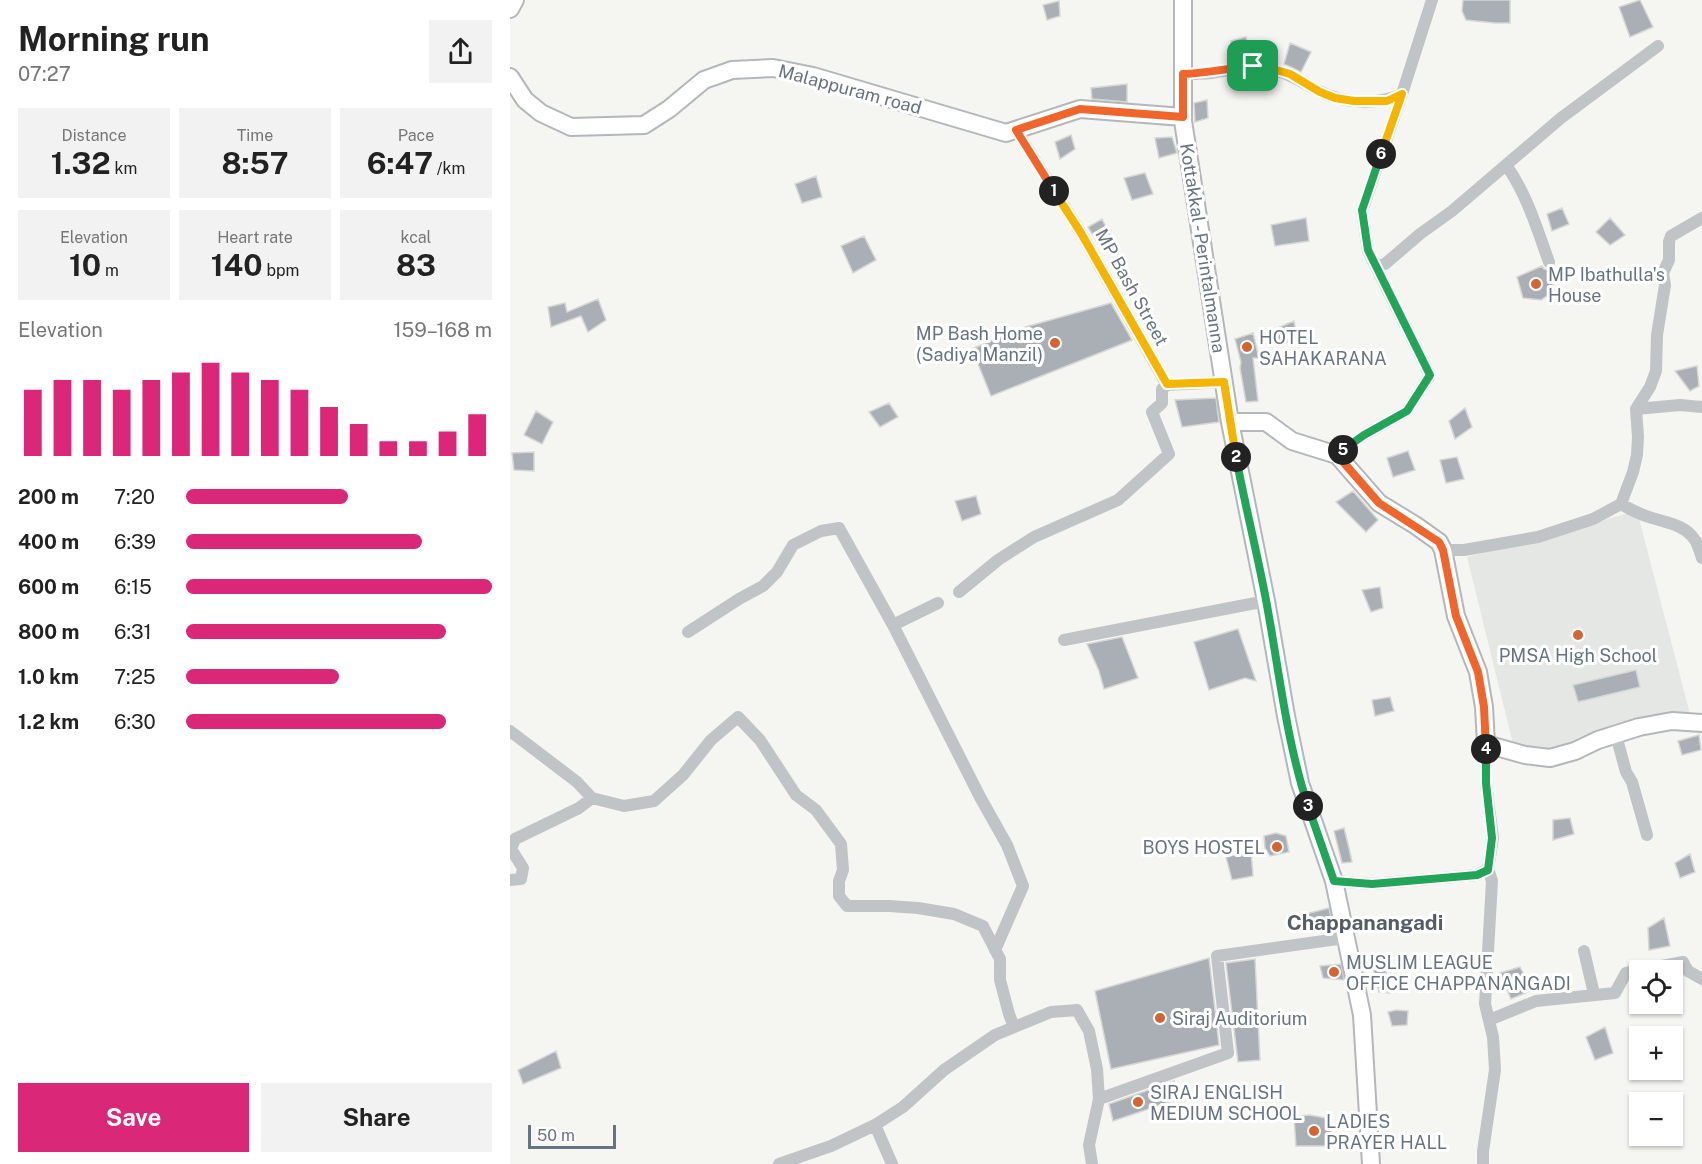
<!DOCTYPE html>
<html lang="en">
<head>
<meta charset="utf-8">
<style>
  body { margin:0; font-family:"Public Sans",sans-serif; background:#f2f2f2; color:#222; height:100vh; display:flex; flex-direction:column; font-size:22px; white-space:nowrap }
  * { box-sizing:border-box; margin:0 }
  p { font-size:20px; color:#767676 }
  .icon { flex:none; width:33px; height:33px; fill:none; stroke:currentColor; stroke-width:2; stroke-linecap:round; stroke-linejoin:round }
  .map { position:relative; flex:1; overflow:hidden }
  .side { display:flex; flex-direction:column; background:#fff; width:510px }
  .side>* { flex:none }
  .tools { position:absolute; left:1119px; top:960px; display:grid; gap:12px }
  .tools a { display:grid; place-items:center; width:54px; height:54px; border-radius:0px; background:#fff; box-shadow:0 2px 4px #0004; font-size:30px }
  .scale { position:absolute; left:18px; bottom:15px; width:88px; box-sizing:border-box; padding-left:6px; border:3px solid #667380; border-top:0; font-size:16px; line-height:21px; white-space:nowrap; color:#667380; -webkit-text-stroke:4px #fff; paint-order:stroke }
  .pin { position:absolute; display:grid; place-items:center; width:51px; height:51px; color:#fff; margin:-26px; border-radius:12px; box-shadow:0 3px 9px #0006 }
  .km { position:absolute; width:30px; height:30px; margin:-15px; border-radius:50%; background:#222; color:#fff; font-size:16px; line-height:30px; text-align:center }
  .round { display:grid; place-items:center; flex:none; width:63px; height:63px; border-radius:0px; background:#f2f2f2 }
  .summary { display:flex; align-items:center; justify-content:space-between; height:102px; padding:0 18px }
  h1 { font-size:33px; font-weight:700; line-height:45px }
  .figures { display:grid; grid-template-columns:repeat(3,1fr); gap:9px; height:102px; padding:6px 18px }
  .figures div { display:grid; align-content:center; border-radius:0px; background:#f2f2f2; text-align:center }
  .figures b { font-size:30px; font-weight:700 }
  .figures small { font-size:16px; font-weight:400 }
  .figures p { font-size:16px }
  .chart { height:168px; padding:12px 18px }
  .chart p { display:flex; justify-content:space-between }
  .chart svg { width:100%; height:108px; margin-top:6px; stroke:#db2777; stroke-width:6 }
  .action { display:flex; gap:12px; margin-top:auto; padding:12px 18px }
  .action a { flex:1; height:69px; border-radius:0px; background:#db2777; color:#fff; font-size:24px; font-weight:700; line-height:69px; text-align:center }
  .action a+a { background:#f2f2f2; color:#222 }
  ul { padding:0 18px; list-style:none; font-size:20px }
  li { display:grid; grid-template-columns:96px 72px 1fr; align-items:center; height:45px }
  li i { height:15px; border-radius:8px; background:#db2777 }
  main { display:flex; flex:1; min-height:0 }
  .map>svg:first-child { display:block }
</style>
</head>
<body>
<main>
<section class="side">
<div class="summary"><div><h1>Morning run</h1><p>07:27</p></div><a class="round"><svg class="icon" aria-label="share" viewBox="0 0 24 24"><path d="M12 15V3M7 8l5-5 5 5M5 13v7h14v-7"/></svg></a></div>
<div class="figures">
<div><p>Distance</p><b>1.32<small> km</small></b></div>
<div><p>Time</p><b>8:57</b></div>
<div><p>Pace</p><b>6:47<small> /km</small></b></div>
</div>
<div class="figures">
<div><p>Elevation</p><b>10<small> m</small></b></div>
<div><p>Heart rate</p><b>140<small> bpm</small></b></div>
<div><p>kcal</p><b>83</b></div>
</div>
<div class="chart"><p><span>Elevation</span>159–168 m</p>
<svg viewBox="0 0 160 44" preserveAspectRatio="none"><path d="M5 44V17M15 44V13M25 44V13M35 44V17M45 44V13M55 44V10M65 44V6M75 44V10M85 44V13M95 44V17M105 44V24M115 44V31M125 44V38M135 44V38M145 44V34M155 44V27"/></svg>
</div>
<ul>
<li><b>200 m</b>7:20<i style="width:53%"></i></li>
<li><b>400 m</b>6:39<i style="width:77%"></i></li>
<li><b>600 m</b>6:15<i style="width:100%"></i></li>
<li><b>800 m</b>6:31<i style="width:85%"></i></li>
<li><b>1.0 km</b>7:25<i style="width:50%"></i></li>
<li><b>1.2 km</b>6:30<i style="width:85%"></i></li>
</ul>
<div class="action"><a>Save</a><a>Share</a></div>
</section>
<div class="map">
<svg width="1192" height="1164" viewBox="0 0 1192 1164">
  <rect width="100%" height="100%" fill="#f5f5f2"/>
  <path fill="#e5e7e5" d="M1127 511 1180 714 1006 756 957 557Z"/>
  <path fill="#a9afb5" stroke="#d6d6d4" stroke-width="1.5" d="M953 0H1000V23H985L956 20 952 11Z
    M1130 0 1143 27 1120 37 1109 7Z
    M549 1 550 16 537 20 533 5Z
    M736 37 740 55 720 59 721 41Z
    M780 43 801 52 791 72 774 64Z
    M617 84V102L582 99 581 88Z
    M697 100 698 118 685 122 684 103Z
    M561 135 565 149 550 159 545 142Z
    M662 137 667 153 649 158 645 138Z
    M635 173 643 194 622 200 614 178Z
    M306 176 312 197 292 203 285 184Z
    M1052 208 1059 224 1042 231 1037 214Z
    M796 218 799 241 765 246 761 225Z
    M1100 218 1115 235 1100 245 1086 232Z
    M592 219 601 237 588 244 578 227Z
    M354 236 366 260 343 273 331 246Z
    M1032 266 1034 269 1040 270 1044 291 1031 300 1013 298 1007 277Z
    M88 299 96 320 78 332 71 316 41 327 38 307 55 303 57 312Z
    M601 303 622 340 481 396 462 349 512 328Z
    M784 321 787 338 769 346 763 330Z
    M743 333 749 358H743L748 401 736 402 730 368 731 362 725 339Z
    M1187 366 1189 386 1180 391 1165 371Z
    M706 398 709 422 672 427 665 400Z
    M379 403 388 417 370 427 359 412Z
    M955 408 962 427 945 439 939 421Z
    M26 411 43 422 32 444 14 435Z
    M898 451 905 470 883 477 877 458Z
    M24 452V471L4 470 2 453Z
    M947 457 954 479 936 483 930 460Z
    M843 491 868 520 856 532 826 502Z
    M466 496 471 514 452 521 445 501Z
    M870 587 873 608 861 612 852 590Z
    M728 629 746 681 735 678 699 690 684 642Z
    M612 637 628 678 594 689 589 671 577 644Z
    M1126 670 1130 687 1068 702 1063 685Z
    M880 697 884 711 865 716 862 700Z
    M1189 735 1191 750 1172 755 1168 741Z
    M1060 818 1064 834 1043 840V820Z
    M834 828 839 848 842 862 832 863 824 831Z
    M766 833 776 836 779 852 760 856 755 848 754 836Z
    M741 851 743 876 722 880 716 857Z
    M1180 854 1185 872 1170 878 1165 863Z
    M819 908 823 927 804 931 796 914Z
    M1154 918 1160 946 1139 950 1138 928Z
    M699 958 709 1045 601 1069 585 991Z
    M745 959 750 1060 728 1062 716 963Z
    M874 962 878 982 880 993 869 992 862 964Z
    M831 964 834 980 813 978 810 966Z
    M1010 967 1022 990 1001 999 990 973Z
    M886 1010 898 1011 897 1025 882 1026 878 1012Z
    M1095 1027 1103 1053 1085 1060 1076 1037Z
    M46 1051 51 1068 13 1084 8 1070Z
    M664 1081 668 1099 603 1121 599 1104Z
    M799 1115 821 1119 822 1146H786L784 1117Z"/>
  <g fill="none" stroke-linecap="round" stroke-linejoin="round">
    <defs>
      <path id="secondary" d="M673 0V121L720 422 756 601 776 716 790 783 824 881 852 1015 861 1164
        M0 9 5 0
        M0 77 15 100 31 113 61 127 134 125 159 109 194 80 222 70 263 68 303 76 496 133 570 109 673 117
        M720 422H756L782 441 827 455 869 503 905 525 929 542 933 550 946 616 968 672 974 707 976 744 1015 755 1040 758 1065 751 1088 740 1129 727 1162 721 1192 723"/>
    </defs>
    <use href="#secondary" stroke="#b3b7bb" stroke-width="20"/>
    <path stroke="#c0c4c7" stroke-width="12" d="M673 74C682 74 692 74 701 73 724 70 736 64 761 69 780 73 794 84 811 92 836 104 867 105 892 94L922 0
      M506 130 571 233 657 385 714 382
      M996 165C1017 194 1027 229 1039 262
      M866 266 875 264 910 234 942 211 1051 118 1148 46
      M1126 409 1170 405 1192 407
      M827 455 854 435 897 411 920 375 858 251 852 211 892 94
      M1111 504C1121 510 1132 515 1142 518 1158 523 1175 525 1185 540 1188 545 1190 552 1192 558
      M933 550H954L1028 537 1083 519 1111 504 1123 472 1127 455 1128 437 1126 409 1140 387 1146 371 1147 335 1155 285 1153 273 1159 260V242L1161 236 1192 218
      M449 592 488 560 524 537 608 500 659 454 642 412 652 403V389L657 385
      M383 625 428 603
      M178 632 229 599 253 586 267 572 283 545 311 531 329 528 383 625 470 797 497 845 513 886 485 950
      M554 640 756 601
      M0 731 67 782 82 798 114 806 144 801 173 775 201 740 228 717 250 740 286 795 306 810 331 844 333 870 329 881V896L337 906H379L408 908 444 914 473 926 490 959V980L499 1014 504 1027
      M1106 735 1116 772 1122 782 1137 835
      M0 880 11 879 13 868 1 849 5 839 69 808 82 798
      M824 881 862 884 967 875 978 869
      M1074 951 1084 994
      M979 1020 1026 1001 1105 993 1116 973 1173 962 1178 971 1192 979
      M365 1125 393 1107 434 1070 485 1035 541 1012 567 1010 579 1031 587 1069 589 1099
      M269 1164 321 1146 365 1125 382 1164
      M582 1164 579 1145 589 1099 718 1053 707 956 835 938
      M973 1164V1151L985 1070 983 1037 975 1004 982 881 978 869 983 838 976 783V744"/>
    <use href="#secondary" stroke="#fff" stroke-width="16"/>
  </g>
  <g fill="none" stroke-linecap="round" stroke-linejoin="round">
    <defs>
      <path id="split-1" d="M544 191 506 130 570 109 673 117V74C697 73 720 68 743 66"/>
      <path id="split-2" d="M544 191 571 233 657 384 714 382 726 457"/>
      <path id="split-3" d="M726 457C735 505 747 552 756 600 769 669 776 740 798 806"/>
      <path id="split-4" d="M798 806 824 881 862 884 967 875 978 870 982 838 976 783V749"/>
      <path id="split-5" d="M833 450 827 455 869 503 929 542 933 550 946 616 968 672 974 707 976 749"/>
      <path id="split-6" d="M833 450 854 435 897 411 920 375 858 250 852 210 871 154"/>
      <path id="split-7" d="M743 66 763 69 780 74 810 92 825 98 844 101H877L892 94 871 154"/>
    </defs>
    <use href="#split-1" stroke="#fff" stroke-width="12"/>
    <use href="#split-2" stroke="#fff" stroke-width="12"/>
    <use href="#split-3" stroke="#fff" stroke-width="12"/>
    <use href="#split-4" stroke="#fff" stroke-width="12"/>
    <use href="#split-5" stroke="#fff" stroke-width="12"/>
    <use href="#split-6" stroke="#fff" stroke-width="12"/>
    <use href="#split-7" stroke="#fff" stroke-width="12"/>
    <use href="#split-1" stroke="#f0652b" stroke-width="8"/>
    <use href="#split-2" stroke="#f5b400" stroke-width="8"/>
    <use href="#split-3" stroke="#22a559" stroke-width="8"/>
    <use href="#split-4" stroke="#22a559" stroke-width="8"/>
    <use href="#split-5" stroke="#f0652b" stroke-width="8"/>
    <use href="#split-6" stroke="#22a559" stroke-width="8"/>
    <use href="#split-7" stroke="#f5b400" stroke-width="8"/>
  </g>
  <g fill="#d46532" stroke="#fff" stroke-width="2">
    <circle cx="1026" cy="284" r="6"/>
    <circle cx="545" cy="343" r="6"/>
    <circle cx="737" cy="347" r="6"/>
    <circle cx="1068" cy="635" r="6"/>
    <circle cx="767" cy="847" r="6"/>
    <circle cx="824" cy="972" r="6"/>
    <circle cx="650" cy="1018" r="6"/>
    <circle cx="628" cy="1102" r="6"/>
    <circle cx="804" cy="1131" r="6"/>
  </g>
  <g text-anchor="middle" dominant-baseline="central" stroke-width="6" stroke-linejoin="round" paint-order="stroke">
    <g font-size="18" fill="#667380" stroke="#fff">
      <text transform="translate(340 89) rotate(15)">Malappuram road</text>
      <text transform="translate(693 248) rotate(81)">Kottakkal - Perintalmanna</text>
      <text transform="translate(622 287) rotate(61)">MP Bash Street</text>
    </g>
    <g font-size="18" fill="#667380" stroke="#fff" text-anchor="start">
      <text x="1038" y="274">MP Ibathulla's<tspan x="1038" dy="21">House</tspan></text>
      <text x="533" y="333" text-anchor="end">MP Bash Home<tspan x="533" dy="21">(Sadiya Manzil)</tspan></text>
      <text x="749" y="337">HOTEL<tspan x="749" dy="21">SAHAKARANA</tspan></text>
      <text x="1068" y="655" text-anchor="middle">PMSA High School</text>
      <text x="755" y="847" text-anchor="end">BOYS HOSTEL</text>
      <text x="836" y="962">MUSLIM LEAGUE<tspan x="836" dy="21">OFFICE CHAPPANANGADI</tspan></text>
      <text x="662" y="1018">Siraj Auditorium</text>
      <text x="640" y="1092">SIRAJ ENGLISH<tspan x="640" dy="21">MEDIUM SCHOOL</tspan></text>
      <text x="816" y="1121">LADIES<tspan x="816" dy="21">PRAYER HALL</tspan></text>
    </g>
    <g font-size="21" font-weight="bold" fill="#545c66" stroke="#fff">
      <text x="855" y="922">Chappanangadi</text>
    </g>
  </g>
</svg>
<div class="tools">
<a><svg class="icon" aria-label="locate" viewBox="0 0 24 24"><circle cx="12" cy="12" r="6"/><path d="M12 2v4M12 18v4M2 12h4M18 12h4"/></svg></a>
<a>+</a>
<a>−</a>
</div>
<div class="scale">50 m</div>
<div class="pin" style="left:743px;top:66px;background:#1e9e55"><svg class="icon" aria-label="arrive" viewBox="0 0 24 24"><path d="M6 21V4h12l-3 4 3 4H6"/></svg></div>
<b class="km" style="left:544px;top:191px">1</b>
<b class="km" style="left:726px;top:457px">2</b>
<b class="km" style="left:798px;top:806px">3</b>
<b class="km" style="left:976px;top:749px">4</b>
<b class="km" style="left:833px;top:450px">5</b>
<b class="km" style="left:871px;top:154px">6</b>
</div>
</main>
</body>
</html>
